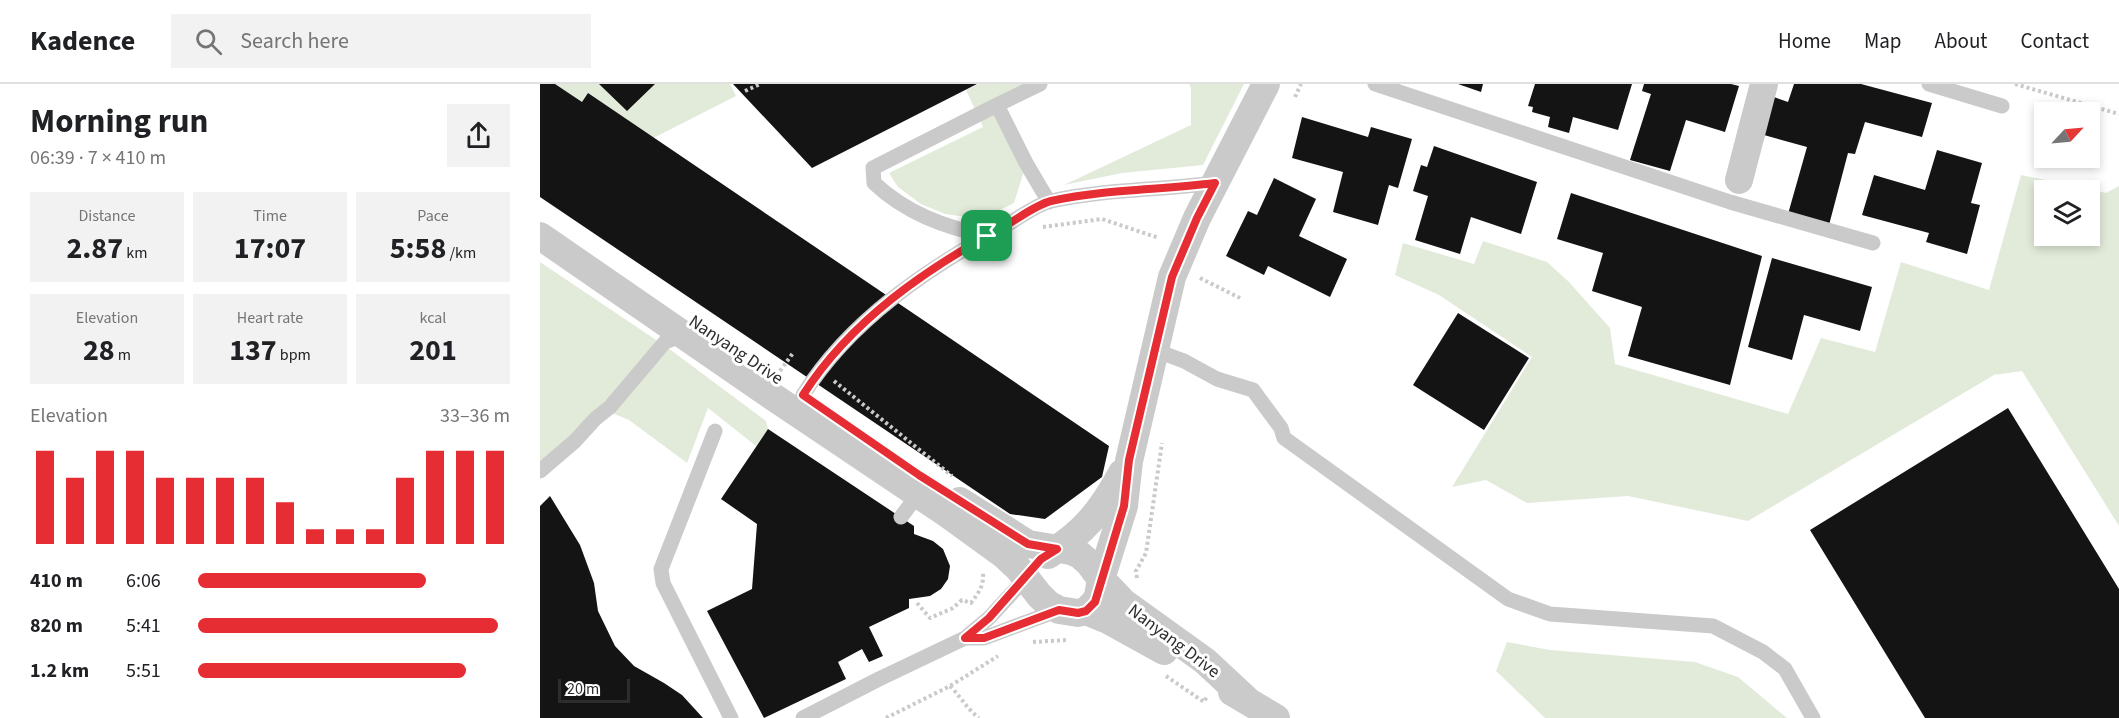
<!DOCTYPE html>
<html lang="en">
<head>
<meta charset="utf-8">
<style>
  body { margin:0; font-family:"Source Sans 3",sans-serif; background:#f2f2f2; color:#202124; height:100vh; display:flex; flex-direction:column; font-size:22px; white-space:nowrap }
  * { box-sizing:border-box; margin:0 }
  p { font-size:20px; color:#757577 }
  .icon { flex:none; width:33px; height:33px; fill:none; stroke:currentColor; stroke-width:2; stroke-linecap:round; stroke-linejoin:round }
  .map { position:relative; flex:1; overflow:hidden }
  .sheet { display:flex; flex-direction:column; background:#fff; width:540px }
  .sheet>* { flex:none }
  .needle { width:39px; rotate:64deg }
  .fabs { position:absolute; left:1494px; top:18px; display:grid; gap:12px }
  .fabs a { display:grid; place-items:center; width:66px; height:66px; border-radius:0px; background:#fff; box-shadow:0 3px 9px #0003; font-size:30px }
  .scale { position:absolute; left:18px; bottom:15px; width:72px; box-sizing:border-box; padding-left:6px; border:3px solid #2d2d2d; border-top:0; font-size:16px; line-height:21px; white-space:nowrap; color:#2d2d2d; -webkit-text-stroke:4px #fff; paint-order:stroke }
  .pin { position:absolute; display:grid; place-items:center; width:51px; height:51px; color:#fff; margin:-26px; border-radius:12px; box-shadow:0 3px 9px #0006 }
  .round { display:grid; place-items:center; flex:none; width:63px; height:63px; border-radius:0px; background:#f2f2f2 }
  .head { display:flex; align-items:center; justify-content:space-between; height:102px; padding:0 30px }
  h1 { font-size:33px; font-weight:700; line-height:45px }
  .metrics { display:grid; grid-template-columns:repeat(3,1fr); gap:9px; height:102px; padding:6px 30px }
  .metrics div { display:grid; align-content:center; border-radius:0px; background:#f2f2f2; text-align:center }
  .metrics b { font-size:30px; font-weight:700 }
  .metrics small { font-size:16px; font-weight:400 }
  .metrics p { font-size:16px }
  .chart { height:168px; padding:12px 30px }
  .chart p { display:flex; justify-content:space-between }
  .chart svg { width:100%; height:108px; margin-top:6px; stroke:#e62d33; stroke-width:6 }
  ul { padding:0 30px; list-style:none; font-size:20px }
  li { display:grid; grid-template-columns:96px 72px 1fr; align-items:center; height:45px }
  li i { height:15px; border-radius:8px; background:#e62d33 }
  header { display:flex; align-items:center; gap:36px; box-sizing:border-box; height:84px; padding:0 30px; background:#fff; border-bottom:2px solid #e0e0e0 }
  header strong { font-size:28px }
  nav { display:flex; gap:33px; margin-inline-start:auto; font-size:21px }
  .search { width:420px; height:54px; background:#f2f2f2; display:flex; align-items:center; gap:15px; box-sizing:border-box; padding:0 21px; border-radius:0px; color:#757577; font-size:22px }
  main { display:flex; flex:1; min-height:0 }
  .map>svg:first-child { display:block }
</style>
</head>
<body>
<header>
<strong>Kadence</strong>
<div class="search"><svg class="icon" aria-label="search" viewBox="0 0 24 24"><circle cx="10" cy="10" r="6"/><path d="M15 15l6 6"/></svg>Search here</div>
<nav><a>Home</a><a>Map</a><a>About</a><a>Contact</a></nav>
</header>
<main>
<section class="sheet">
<div class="head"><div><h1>Morning run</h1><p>06:39 · 7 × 410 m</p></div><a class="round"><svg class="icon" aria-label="share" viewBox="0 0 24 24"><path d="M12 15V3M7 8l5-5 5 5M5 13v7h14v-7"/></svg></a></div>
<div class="metrics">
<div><p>Distance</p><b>2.87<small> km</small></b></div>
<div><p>Time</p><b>17:07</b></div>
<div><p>Pace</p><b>5:58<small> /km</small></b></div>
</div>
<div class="metrics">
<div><p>Elevation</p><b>28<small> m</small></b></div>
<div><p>Heart rate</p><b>137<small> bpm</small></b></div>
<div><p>kcal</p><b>201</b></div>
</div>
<div class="chart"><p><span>Elevation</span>33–36 m</p>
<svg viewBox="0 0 160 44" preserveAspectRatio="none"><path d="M5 44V6M15 44V17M25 44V6M35 44V6M45 44V17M55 44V17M65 44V17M75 44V17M85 44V27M95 44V38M105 44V38M115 44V38M125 44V17M135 44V6M145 44V6M155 44V6"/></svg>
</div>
<ul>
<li><b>410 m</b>6:06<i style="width:73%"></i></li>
<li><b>820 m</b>5:41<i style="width:96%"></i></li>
<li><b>1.2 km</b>5:51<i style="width:86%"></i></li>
</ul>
</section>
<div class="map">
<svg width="1579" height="634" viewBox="0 0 1579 634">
  <rect width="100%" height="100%" fill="#fff"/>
  <path fill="#e2ebda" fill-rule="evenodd" d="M0 0H190L196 12 78 72Z
    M439 0H498L454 22 484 87 474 119 442 135 405 130 381 120 358 103 349 89 443 43 426 6Z
    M649 0H704L663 81 582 89 524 101 651 41V4Z
    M1481 91 1566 109 1579 102V442L1482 287 1454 291 1208 437 1088 412 987 419 946 396 912 403 992 273 899 211 855 191 863 159 934 180 943 157 1007 178 1028 197 1070 244 1075 280 1248 330 1281 254 1335 268 1361 178 1449 206ZM1550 106V152H1504V106Z
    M0 178 128 264 226 337 228 345 216 362 168 324 147 379 89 336 65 326 0 390Z
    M967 558 1010 566 1155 578 1198 593 1247 634H1005L956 587Z"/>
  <path fill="#141414" d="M0 0H15L42 18 48 9 569 362 562 393 505 435 470 430 0 113Z
    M59 0H115L87 27Z
    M193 0H437L272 84Z
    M918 0H943L941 8Z
    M995 0H1092L1078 46 1033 33 1029 49 1008 43 1010 33 992 28 993 23 988 22Z
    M1104 0H1191L1199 2 1185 48 1146 36 1130 87 1090 76 1111 10 1102 7Z
    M1254 0H1321L1392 19 1382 53 1325 38 1315 70 1308 69 1289 141 1248 130 1267 63 1224 51 1234 13 1248 18Z
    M762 33 828 53 831 43 872 55 858 104 849 101 838 141 793 128 803 88 752 74Z
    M894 62 997 98 981 150 931 133 920 170 875 156 888 112 873 107 881 81 887 83Z
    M1397 66 1442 79 1431 119 1440 121 1427 170 1386 158 1389 149 1322 131 1334 91 1385 106Z
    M734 94 776 115 759 152 807 175 790 213 728 182 724 191 686 172 708 127 717 131Z
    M1031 109 1222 172 1190 301 1088 272 1102 223 1052 207 1063 169 1017 155Z
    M1232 174 1332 203 1320 247 1264 231 1252 276 1208 263Z
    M918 229 989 274 944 346 873 301Z
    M1468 324 1579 505V634H1385L1270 446Z
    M228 345 374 442V450L393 457 403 465 410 482 408 495 401 505 390 512 369 515V524L329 543 343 572 329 578 322 565 298 578 306 595 224 634 167 527 212 505 217 440 181 415Z
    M10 412 40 461 54 499 58 527 75 562 94 582 124 599 142 611 163 634H0V422Z"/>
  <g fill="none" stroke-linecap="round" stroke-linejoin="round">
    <path stroke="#cacaca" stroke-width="4" stroke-dasharray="3 3" stroke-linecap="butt" d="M1475 0 1579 30
      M205 7 220 0
      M755 13 761 0
      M503 143 562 135 619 154
      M660 194 700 214
      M240 287 253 269
      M294 297 412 392
      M597 494 596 487 606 469 622 359
      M377 519 390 534 413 524 422 516 431 519C439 508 444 502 443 488
      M493 558 527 556
      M626 592 664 618 667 612
      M410 602C421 613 427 625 439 634
      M346 634 410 602 458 572"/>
    <path stroke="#cacaca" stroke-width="15" d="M835 0 1190 118 1333 159
      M1389 0 1462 22
      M457 21 500 0
      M447 152C404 143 366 129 334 99L333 84 457 21 486 79 509 118
      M614 266 644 277 677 295 713 306 741 344 744 354 968 515 1010 530 1173 542 1223 568 1245 585 1273 634
      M263 311C310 236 387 185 463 143 478 135 495 121 511 117 565 105 620 106 675 99
      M175 347 121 485 123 499 191 634
      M0 387 35 357 55 335 70 323 125 258 144 251
      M361 433 370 421 375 408
      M425 554H444L519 526
      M263 634 339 595 425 554 449 534 486 494"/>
    <path stroke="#cacaca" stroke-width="28" d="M1199 96 1224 0
      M0 152 226 308 406 429 464 471 478 484 499 511 508 520 519 526 538 529 546 527 555 518 558 512 561 495 584 422 589 377 632 193 657 134 726 0
      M420 417 488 460 531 467 540 471 549 479 561 495 583 518 665 577 708 617
      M508 471C545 448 562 426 582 389
      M546 527 568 536 624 567
      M692 608 736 634"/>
  </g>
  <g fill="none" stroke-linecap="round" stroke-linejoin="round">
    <defs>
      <path id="route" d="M675 99 657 134 632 193 589 376 584 422 555 518 546 527 538 529 519 526 444 554H425L449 534 501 475 517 465 488 460 379 391 263 311C311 236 386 185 463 143 478 135 495 121 511 117 565 105 620 106 675 99Z"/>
    </defs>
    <use href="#route" stroke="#fff" stroke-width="12"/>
    <use href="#route" stroke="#e62d33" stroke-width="8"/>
  </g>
  <g text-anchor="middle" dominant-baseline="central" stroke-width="6" stroke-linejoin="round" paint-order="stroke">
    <g font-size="18" fill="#2d2d2d" stroke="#fff">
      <text transform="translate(196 266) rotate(34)">Nanyang Drive</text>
      <text transform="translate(634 557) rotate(37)">Nanyang Drive</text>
    </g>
  </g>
</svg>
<div class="fabs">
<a><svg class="needle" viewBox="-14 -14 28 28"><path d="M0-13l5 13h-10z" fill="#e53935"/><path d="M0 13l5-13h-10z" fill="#757577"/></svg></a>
<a><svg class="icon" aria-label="layers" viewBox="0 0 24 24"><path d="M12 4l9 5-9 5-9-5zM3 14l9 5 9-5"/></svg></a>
</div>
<div class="scale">20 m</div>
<div class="pin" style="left:447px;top:152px;background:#1e9e55"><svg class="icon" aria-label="arrive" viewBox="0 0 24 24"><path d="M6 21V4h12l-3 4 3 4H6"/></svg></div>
</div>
</main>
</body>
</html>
